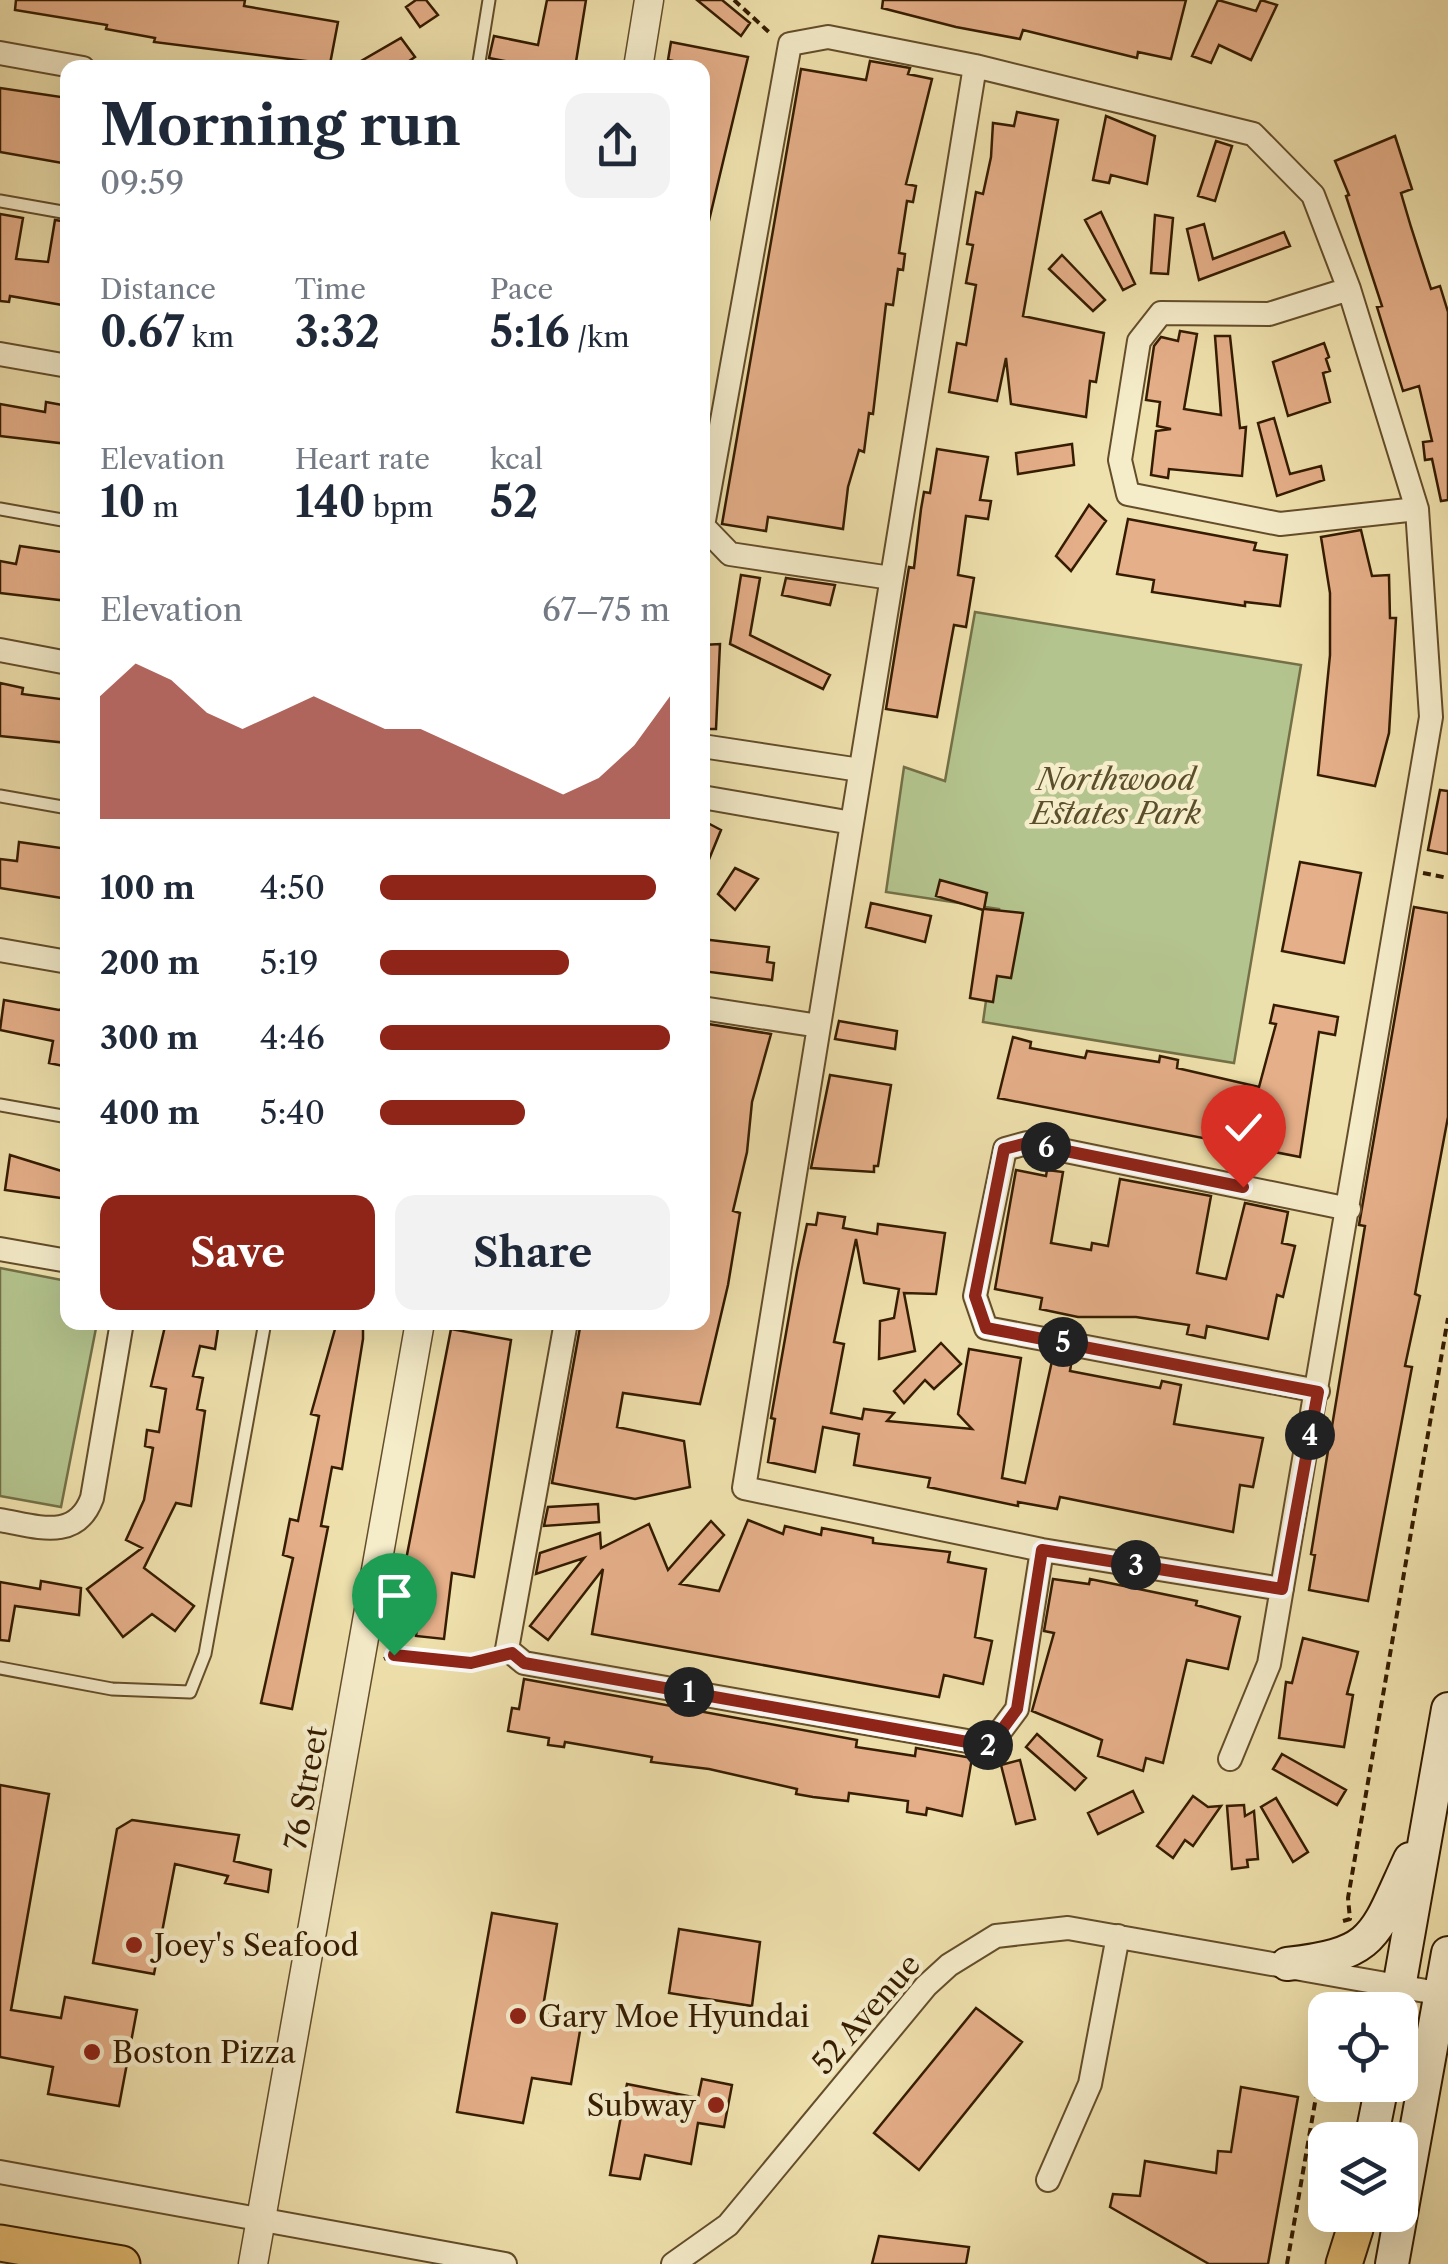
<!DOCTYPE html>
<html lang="en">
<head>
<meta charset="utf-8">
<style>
  body { margin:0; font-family:"Libre Caslon Text",serif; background:#f2f2f3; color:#1f2937; height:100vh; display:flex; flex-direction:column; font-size:38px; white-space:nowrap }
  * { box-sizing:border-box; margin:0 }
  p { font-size:32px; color:#747a83 }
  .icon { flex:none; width:55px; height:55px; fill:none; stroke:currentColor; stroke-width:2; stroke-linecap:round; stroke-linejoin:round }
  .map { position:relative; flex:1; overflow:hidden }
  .details { position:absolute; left:60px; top:60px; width:650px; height:1270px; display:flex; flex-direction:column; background:#fff; border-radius:20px; box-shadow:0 10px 40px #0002 }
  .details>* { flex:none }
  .tools { position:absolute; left:1308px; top:1992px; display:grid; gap:20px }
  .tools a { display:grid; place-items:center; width:110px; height:110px; border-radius:20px; background:#fff; box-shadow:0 10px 40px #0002; font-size:50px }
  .pin { position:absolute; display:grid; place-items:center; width:85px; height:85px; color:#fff; margin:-102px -42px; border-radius:50% 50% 50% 0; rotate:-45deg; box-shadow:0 0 10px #0007 }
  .pin .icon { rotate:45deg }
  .km { position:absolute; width:50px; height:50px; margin:-25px; border-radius:50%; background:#222; color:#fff; font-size:28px; line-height:50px; text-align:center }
  .round { display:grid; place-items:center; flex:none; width:105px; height:105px; border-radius:20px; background:#f2f2f3 }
  .headline { display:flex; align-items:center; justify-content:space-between; height:170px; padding:0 40px }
  h1 { font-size:55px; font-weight:800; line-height:75px }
  .figures { display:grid; grid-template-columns:repeat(3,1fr); gap:15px; height:170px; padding:10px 40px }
  .figures div { display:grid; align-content:center }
  .figures b { font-size:42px; font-weight:800 }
  .figures small { font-size:28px; font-weight:400 }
  .figures p { font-size:28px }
  .chart { height:280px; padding:20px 40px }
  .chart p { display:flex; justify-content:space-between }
  .chart svg { width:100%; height:180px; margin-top:10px; fill:#8f2418; opacity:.7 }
  .cta { display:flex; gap:20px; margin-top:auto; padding:20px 40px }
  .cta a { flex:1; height:115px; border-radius:20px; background:#8f2418; color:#fff; font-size:40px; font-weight:800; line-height:115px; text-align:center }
  .cta a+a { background:#f2f2f3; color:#1f2937 }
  ul { padding:0 40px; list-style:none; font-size:32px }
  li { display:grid; grid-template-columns:160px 120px 1fr; align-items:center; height:75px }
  li i { height:25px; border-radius:12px; background:#8f2418 }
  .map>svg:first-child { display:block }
</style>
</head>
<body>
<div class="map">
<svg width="1448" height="2264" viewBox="0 0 1448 2264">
  <rect width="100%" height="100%" fill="#efe1ad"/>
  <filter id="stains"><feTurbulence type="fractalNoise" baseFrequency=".002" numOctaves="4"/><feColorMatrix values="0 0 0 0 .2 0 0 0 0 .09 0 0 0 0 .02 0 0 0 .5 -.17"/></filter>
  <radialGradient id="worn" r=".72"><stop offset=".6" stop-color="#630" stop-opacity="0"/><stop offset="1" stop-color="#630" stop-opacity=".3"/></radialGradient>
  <path fill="#b4c48e" stroke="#747047" stroke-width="2.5" d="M975 612 1301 665 1234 1063 983 1022 999 909 886 892 904 767 945 781Z
    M0 1268 67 1281 68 1322 97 1323 61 1507 0 1496Z"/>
  <path fill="#e5af89" stroke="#351c00" stroke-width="2.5" d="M16 0H245L244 6 338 22 330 64 154 42 155 38 106 29 107 25 15 10Z
    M416 0H426L438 15 420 27 406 7Z
    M547 0H586L575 68H540L489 58 494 36 538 45Z
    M697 0H722L750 23 741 36Z
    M883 0H1186L1171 59 1138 52 1137 58 1023 30 1020 39 956 27 882 8Z
    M1218 0 1256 11 1261 0 1277 5 1251 60 1219 45 1211 63 1192 56Z
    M401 38 415 57 399 68H349Z
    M671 42 748 57 707 229H702V67L668 60Z
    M870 61 910 68 908 74 932 79 906 184 916 186 913 202 907 201 899 253 905 254 903 270 898 269 893 305 886 304 873 414 869 413 864 452 859 450 848 487 843 529 768 517 766 531 722 524 801 69 866 80Z
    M0 88 68 98V164L0 152Z
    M1017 112 1058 120 1023 316 1104 333 1096 382 1090 381 1086 417 1011 404 1006 358 997 401 949 392 957 343 966 345 976 285 966 283 973 245 967 244 976 192 983 194 991 157 993 123 1014 126Z
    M1106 116 1155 136 1147 184 1111 175 1109 183 1093 180Z
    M1395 136 1412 189 1401 193 1411 227 1431 289 1440 286 1448 312V500L1441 501 1432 459 1425 460 1423 442 1432 441 1419 386 1403 391 1377 307 1382 306 1346 196 1349 195 1335 161Z
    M1216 141 1232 146 1215 201 1198 196Z
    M1101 212 1135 284 1123 290 1085 220Z
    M0 214 23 218 16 259 48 262 55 220 68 222V306L10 296 9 302 0 301Z
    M1155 215 1173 218 1168 274 1151 273Z
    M1204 224 1213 259 1284 232 1290 246 1199 280 1187 229Z
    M1062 255 1105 300 1093 311 1049 269Z
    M1180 331 1197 334 1184 409 1221 415 1215 336H1230L1240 428 1246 427 1242 476 1169 469 1168 478 1151 475 1156 431 1171 429 1157 426 1160 402 1146 400 1154 346 1161 337 1178 341Z
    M1324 343 1329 357 1326 359 1330 371 1323 373 1330 402 1288 416 1273 362Z
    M46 402 68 406V444L0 436V404L45 412Z
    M1274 418 1290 474 1321 466 1324 480 1277 496 1258 423Z
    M1072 444 1074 465 1018 474 1016 453Z
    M937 449 988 457 980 500 991 501 988 519 966 516 958 575 974 578 966 627 954 625 937 717 886 709 909 567 914 568 921 509 924 492 930 493Z
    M1089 505 1106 521 1071 571 1056 556Z
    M1128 519 1256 543 1254 550 1287 555 1280 606 1245 602V606L1152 592 1154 580 1117 574Z
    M1361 530 1372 576 1389 575 1390 618H1396L1389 733 1375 786 1318 775 1330 655V593L1321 537Z
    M20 546 68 553V601L0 593V561L16 564Z
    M741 575 760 578 750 635 830 675 823 689 730 644Z
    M786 578 835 585 830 605 782 595Z
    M720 644 716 729H702V645Z
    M0 683 23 688 22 694 68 700V743L0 736Z
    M1440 790 1448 791V854L1428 850Z
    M702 820 721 830 703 874H702Z
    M19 842 68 849V899L0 888V859L17 861Z
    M1300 862 1361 873 1344 963 1282 951Z
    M735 868 758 879 735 910 718 894Z
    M940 880 987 893 984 909 1023 913 1011 978 997 976 993 1002 970 998 983 910 936 896Z
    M871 903 931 916 925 942 866 927Z
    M1414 907 1448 913V1117L1415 1294 1420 1296 1405 1366 1412 1367 1368 1601 1309 1590 1315 1555 1311 1554 1365 1226 1359 1225Z
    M702 939 769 947 767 962 774 963 772 980 702 971Z
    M4 1000 59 1010 68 1007V1067L49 1063 53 1041 0 1030Z
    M1274 1005 1338 1017 1335 1035 1319 1032 1300 1157 998 1098 1013 1037 1031 1042 1030 1048 1085 1058 1087 1051 1159 1062 1160 1056 1178 1060 1177 1068 1259 1087 1276 1024 1270 1023Z
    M839 1021 897 1031 895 1049 835 1039Z
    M702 1023 771 1034 752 1102 747 1152 733 1211 740 1213 728 1285 700 1404 623 1393 617 1427 684 1441 690 1487 635 1499 552 1483 581 1322H702Z
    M830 1075 891 1085 878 1166H874V1172L811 1168Z
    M10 1155 68 1173V1199L5 1190Z
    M1016 1170 1046 1176 1047 1170 1063 1172 1051 1243 1091 1250 1092 1243 1108 1246 1120 1179 1211 1196 1197 1273 1226 1279 1245 1203 1288 1212 1282 1243 1295 1246 1283 1297 1277 1295 1268 1339 1207 1326 1205 1338 1187 1334 1189 1325 1136 1317H1078L1040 1309 1042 1298 995 1289Z
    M818 1213 845 1217 843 1228 877 1234 878 1224 945 1233 936 1294 904 1293 915 1351 879 1359 880 1321 894 1318 899 1289 864 1283 856 1239 834 1342 844 1344 831 1413 862 1419 864 1409 894 1413 887 1421 972 1429 958 1414 969 1349 1021 1358 1002 1478 1025 1483 1052 1361 1071 1365 1070 1371 1122 1381 1160 1388 1162 1381 1181 1385 1174 1424 1263 1438 1253 1487 1240 1485 1233 1532 1060 1497 1057 1509 1018 1502V1506L928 1487 930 1478 854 1465 859 1434 823 1427 815 1472 768 1462 775 1419 771 1418 797 1271 807 1224 816 1225Z
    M166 1322H219L215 1349 200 1346 193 1376 203 1378 197 1409 205 1411 191 1506 176 1503 144 1568 194 1606 175 1631 152 1614 123 1637 87 1589 142 1548 126 1540 144 1500 153 1448 145 1446 147 1430 159 1432 166 1389 151 1386Z
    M337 1322H363V1339L342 1469 332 1467 321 1526 328 1527 292 1709 261 1703 293 1558 283 1555 290 1519 298 1521 319 1416 311 1414Z
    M451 1329 511 1340 474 1577 452 1573 444 1639 416 1636 425 1569 405 1565Z
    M941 1343 961 1364 934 1389 925 1380 904 1403 894 1391Z
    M598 1504 599 1522 544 1526 548 1507Z
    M748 1520 783 1534 785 1526 821 1535 822 1528 873 1538V1543L950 1552 948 1562 986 1569 975 1637 992 1641 983 1684 944 1675 939 1697 592 1634 603 1569 548 1640 530 1626 584 1558 536 1574 540 1553 600 1533 601 1548 649 1524 668 1570 711 1521 724 1535 680 1584 719 1591Z
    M1053 1579 1089 1584 1090 1579 1197 1601 1196 1605 1240 1617 1228 1669 1187 1660 1163 1763 1146 1758 1143 1771 1098 1756 1102 1740 1032 1711 1054 1633 1044 1631Z
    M41 1581 81 1588 79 1615 15 1606 9 1641 0 1640V1582L40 1589Z
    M1303 1638 1358 1652 1347 1694 1353 1695 1344 1747 1279 1738 1286 1682 1292 1683Z
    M524 1679 857 1740 856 1747 915 1756 916 1748 972 1758 962 1816 927 1808 926 1815 907 1812 908 1801 849 1793 848 1801 813 1797 796 1794 797 1789 709 1769 651 1762 652 1757 565 1742 564 1747 548 1745 549 1738 508 1731 512 1708 519 1709Z
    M1037 1734 1086 1778 1075 1790 1026 1747Z
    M1282 1754 1346 1790 1337 1805 1273 1769Z
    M1020 1760 1035 1819 1016 1824 1001 1765Z
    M0 1785 49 1794 11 2010 61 2018 65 1997 137 2010 119 2106 48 2094 53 2067 0 2057Z
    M1133 1791 1143 1812 1098 1834 1088 1813Z
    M1193 1796 1208 1807 1221 1806 1193 1846 1185 1840 1173 1858 1157 1846Z
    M1276 1798 1308 1852 1293 1862 1261 1807Z
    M1244 1805 1245 1816 1254 1811 1258 1859 1247 1860 1248 1867 1232 1869 1227 1806Z
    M132 1820 239 1835 234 1861 271 1870 268 1892 225 1883 228 1876 175 1864 154 1974 93 1963 117 1829Z
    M492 1913 557 1924 542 2013 582 2019 571 2084 532 2078 523 2123 457 2112Z
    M679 1929 760 1942 752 2006 669 1993Z
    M976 2008 1022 2042 919 2170 874 2133Z
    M702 2079 732 2085 724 2127 698 2123 691 2164 645 2155 640 2179 610 2175 627 2084 698 2098Z
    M1241 2087 1298 2097 1268 2264H1209L1110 2207 1113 2194 1140 2196 1145 2161 1216 2173 1218 2151 1231 2152Z
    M879 2236 969 2247 966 2264H872Z"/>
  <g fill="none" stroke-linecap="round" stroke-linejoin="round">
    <defs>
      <path id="service" d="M478 68 489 0
        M0 201 68 213
        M0 509 68 521
        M0 796 68 808
        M0 1105 68 1117
        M0 1668 112 1689 190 1692 205 1654 265 1322"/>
      <path id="minor" d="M0 53 83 68
        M975 66 744 1488 1042 1550 1282 1589
        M1349 289 1269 314 1161 313 1139 341 1120 460 1128 494 1280 524 1417 509
        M0 354 68 366
        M891 578 730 554 703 526 790 44 828 37 975 66 1253 134 1313 195 1349 289 1417 509 1431 717 1269 1664 1230 1759
        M0 650 68 663
        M702 746 860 770
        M702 797 852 823
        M0 950 68 962
        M702 1008 819 1026
        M0 1249 68 1261
        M566 1322 507 1649 524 1663 990 1745 1017 1709 1042 1550
        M1318 1391 986 1328 975 1296 1005 1149 1027 1143 1349 1209
        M0 1520C36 1526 76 1542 92 1498L122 1322
        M0 2172 505 2264
        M1048 2180 1090 2084 1118 1936
        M673 2264 728 2225 926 1986 949 1965 996 1936 1068 1928 1448 1995"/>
      <path id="tertiary" d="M638 68 649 0
        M253 2264 420 1322"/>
      <path id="secondary" d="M1287 1964C1377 1954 1374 1936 1410 1859
        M1395 2010 1448 1709
        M1371 2140 1382 2085
        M1392 2264 1448 1953"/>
      <path id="primary" d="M0 2243 122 2264
        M1344 2264 1355 2229"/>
    </defs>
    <use href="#service" stroke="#644d2b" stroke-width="15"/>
    <use href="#minor" stroke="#644d2b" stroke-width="26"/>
    <use href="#tertiary" stroke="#644d2b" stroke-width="31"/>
    <use href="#secondary" stroke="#351c00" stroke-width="36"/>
    <use href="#primary" stroke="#351c00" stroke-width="39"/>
    <path stroke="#351c00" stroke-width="4" stroke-dasharray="8 5" stroke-linecap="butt" d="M734 0 771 34
      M1423 873 1448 878
      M384 1659C414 1645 455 1669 488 1660
      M1343 1921 1350 1919 1348 1898 1448 1318
      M1331 1995 1329 2007 1335 2010
      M1287 2264 1325 2045"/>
    <use href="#service" stroke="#f5ecca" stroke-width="11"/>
    <use href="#minor" stroke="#f5ecca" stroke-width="22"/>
    <use href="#tertiary" stroke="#f5ecca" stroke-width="28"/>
    <use href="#secondary" stroke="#f5ecca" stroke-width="32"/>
    <use href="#primary" stroke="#e8c076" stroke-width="35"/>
  </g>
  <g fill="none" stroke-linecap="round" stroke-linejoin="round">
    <defs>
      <path id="route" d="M394 1655 471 1663 512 1653 524 1663 990 1746 1017 1709 1042 1550 1282 1589 1318 1392 986 1328 975 1296 1004 1149 1027 1143 1243 1187"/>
    </defs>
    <use href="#route" stroke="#fff" stroke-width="20"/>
    <use href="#route" stroke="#8f2418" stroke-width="12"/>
  </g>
  <g fill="#8f2418" stroke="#f5ecca" stroke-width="4">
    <circle cx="134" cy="1945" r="10"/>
    <circle cx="518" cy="2016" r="10"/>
    <circle cx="92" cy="2052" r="10"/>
    <circle cx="716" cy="2105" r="10"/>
  </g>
  <g text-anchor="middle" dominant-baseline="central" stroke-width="9" stroke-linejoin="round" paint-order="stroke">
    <g font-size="30" font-style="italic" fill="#5b4e2b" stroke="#f5ecca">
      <text x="1116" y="779">Northwood<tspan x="1116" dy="34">Estates Park</tspan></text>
    </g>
    <g font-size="30" fill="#351c00" stroke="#f5ecca">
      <text transform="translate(306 1788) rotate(-80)">76 Street</text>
      <text transform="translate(866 2014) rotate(-49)">52 Avenue</text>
    </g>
    <g font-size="30" fill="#351c00" stroke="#f5ecca" text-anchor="start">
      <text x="154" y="1945">Joey's Seafood</text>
      <text x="538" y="2016">Gary Moe Hyundai</text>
      <text x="112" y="2052">Boston Pizza</text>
      <text x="696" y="2105" text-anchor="end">Subway</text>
    </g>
  </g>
  <rect width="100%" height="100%" filter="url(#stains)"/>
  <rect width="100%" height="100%" fill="url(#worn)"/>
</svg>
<div class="tools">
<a><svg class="icon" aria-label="locate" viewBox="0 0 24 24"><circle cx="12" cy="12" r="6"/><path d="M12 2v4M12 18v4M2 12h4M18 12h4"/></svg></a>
<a><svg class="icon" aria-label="layers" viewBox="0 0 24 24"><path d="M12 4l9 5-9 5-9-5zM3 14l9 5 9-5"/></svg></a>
</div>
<div class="pin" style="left:394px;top:1655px;background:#1e9e55"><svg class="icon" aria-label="arrive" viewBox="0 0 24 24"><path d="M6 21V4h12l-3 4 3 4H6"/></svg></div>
<div class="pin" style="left:1243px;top:1187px;background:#d93025"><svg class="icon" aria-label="check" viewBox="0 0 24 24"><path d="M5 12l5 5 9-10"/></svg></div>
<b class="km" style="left:689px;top:1692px">1</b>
<b class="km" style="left:988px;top:1745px">2</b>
<b class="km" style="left:1136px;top:1565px">3</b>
<b class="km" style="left:1310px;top:1435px">4</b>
<b class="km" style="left:1063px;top:1342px">5</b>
<b class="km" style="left:1046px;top:1147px">6</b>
<section class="details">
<div class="headline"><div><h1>Morning run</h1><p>09:59</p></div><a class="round"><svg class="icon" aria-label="share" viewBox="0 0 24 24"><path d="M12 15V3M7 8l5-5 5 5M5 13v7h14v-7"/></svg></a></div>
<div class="figures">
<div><p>Distance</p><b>0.67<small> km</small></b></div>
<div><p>Time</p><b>3:32</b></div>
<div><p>Pace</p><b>5:16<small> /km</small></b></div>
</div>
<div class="figures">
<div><p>Elevation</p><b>10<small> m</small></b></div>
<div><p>Heart rate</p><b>140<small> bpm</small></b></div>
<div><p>kcal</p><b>52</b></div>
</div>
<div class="chart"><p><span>Elevation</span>67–75 m</p>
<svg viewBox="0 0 160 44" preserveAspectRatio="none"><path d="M0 44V14L10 6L20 10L30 18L40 22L50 18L60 14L70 18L80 22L90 22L100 26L110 30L120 34L130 38L140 34L150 26L160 14V44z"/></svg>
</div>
<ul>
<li><b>100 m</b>4:50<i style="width:95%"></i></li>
<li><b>200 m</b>5:19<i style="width:65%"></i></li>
<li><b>300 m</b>4:46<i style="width:100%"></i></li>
<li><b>400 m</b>5:40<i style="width:50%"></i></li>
</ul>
<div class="cta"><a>Save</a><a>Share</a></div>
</section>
</div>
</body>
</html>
